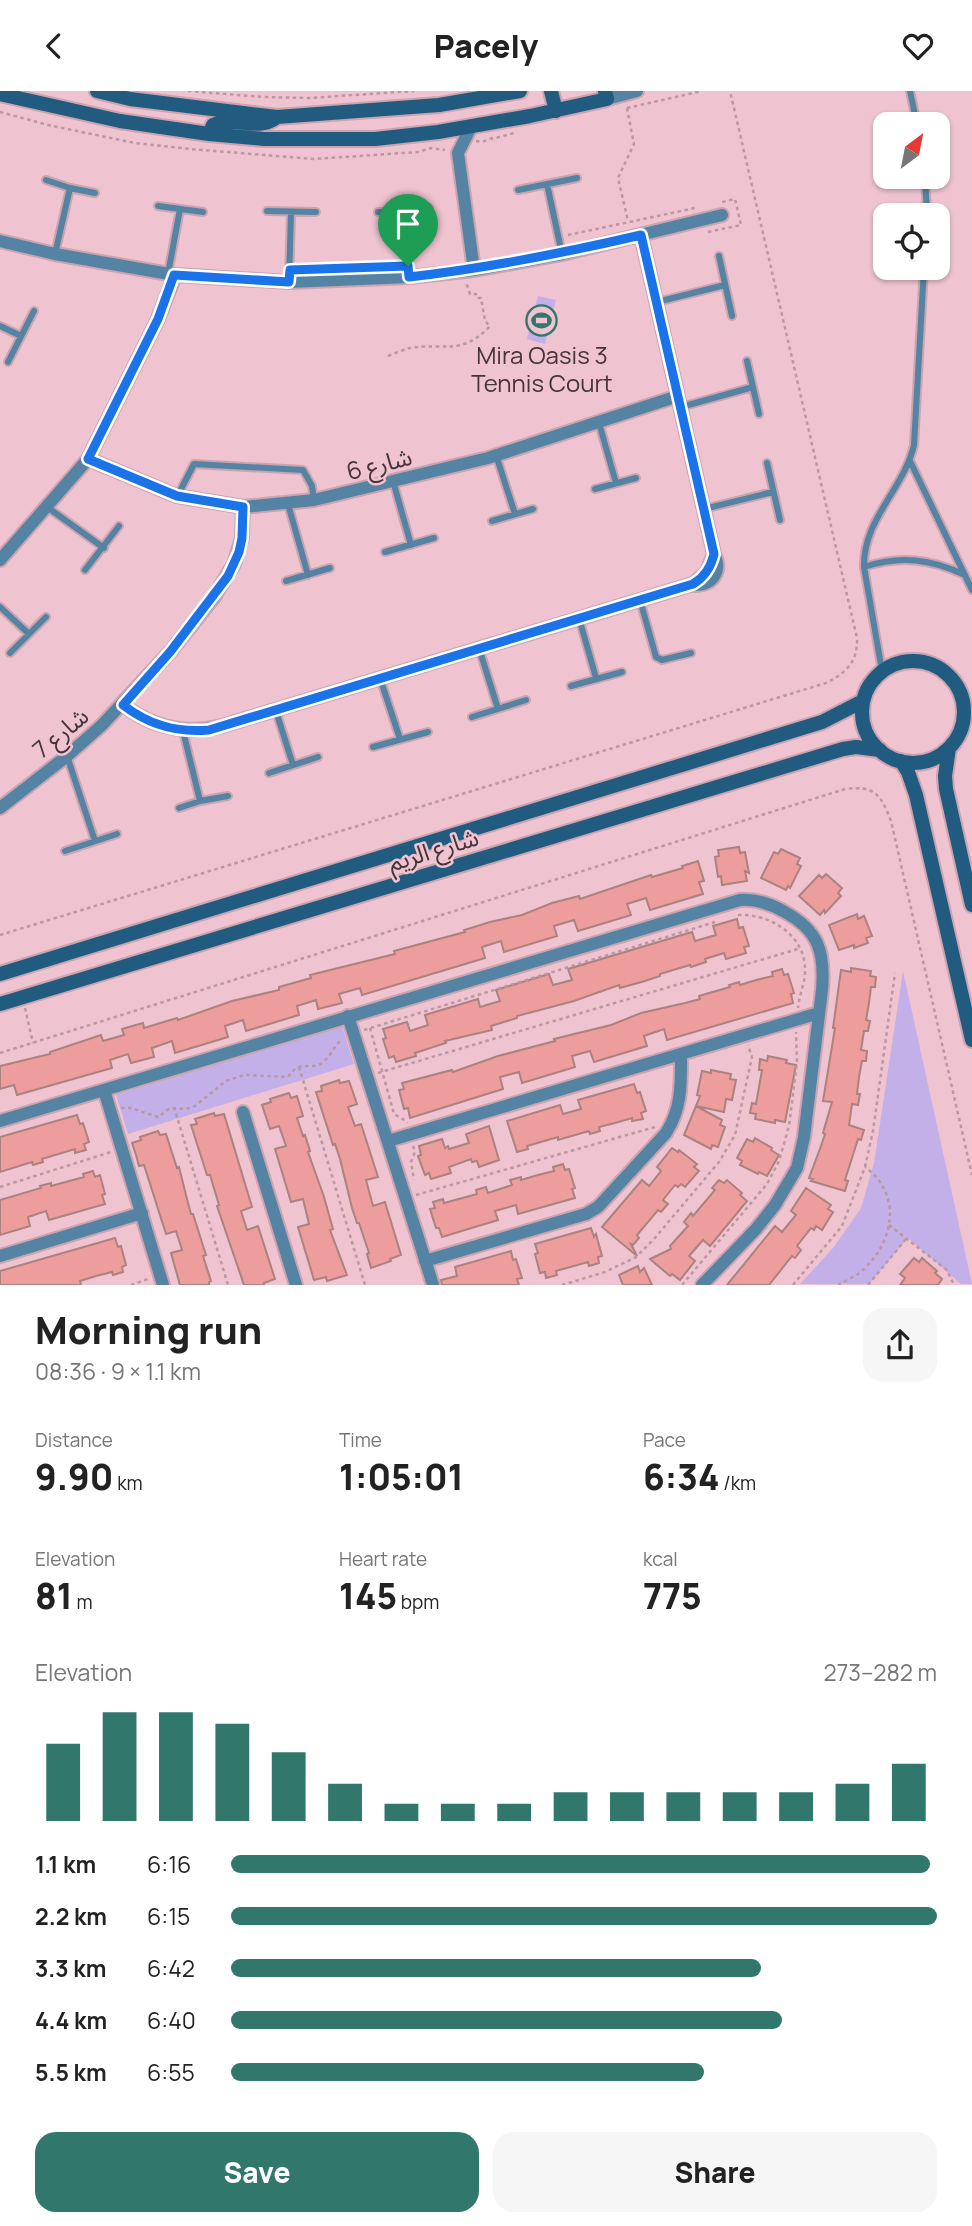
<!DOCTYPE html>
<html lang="en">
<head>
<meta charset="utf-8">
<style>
  body { margin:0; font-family:Manrope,"Noto Sans Arabic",sans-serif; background:#f6f6f6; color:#222; height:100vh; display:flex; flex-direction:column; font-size:26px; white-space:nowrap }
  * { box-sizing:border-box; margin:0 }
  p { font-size:23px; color:#767676 }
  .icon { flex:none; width:38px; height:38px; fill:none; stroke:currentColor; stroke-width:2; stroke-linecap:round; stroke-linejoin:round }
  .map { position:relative; height:1194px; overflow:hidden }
  .details { display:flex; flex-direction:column; background:#fff; flex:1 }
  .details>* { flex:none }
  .needle { width:46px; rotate:32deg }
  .fabs { position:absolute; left:873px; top:21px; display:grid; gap:14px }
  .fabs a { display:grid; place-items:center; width:77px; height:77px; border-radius:14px; background:#fff; box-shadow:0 2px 5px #0004; font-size:35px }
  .pin { position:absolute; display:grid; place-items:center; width:60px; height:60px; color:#fff; margin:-72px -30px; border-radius:50% 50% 50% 0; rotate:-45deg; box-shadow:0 0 7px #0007 }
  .pin .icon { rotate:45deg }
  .round { display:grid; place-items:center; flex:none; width:74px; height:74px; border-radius:21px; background:#f6f6f6 }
  .head { display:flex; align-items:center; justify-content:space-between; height:119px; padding:0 35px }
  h1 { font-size:38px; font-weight:800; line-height:52px }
  .metrics { display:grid; grid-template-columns:repeat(3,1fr); gap:10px; height:119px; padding:7px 35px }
  .metrics div { display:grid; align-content:center }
  .metrics b { font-size:35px; font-weight:800 }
  .metrics small { font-size:19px; font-weight:400 }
  .metrics p { font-size:19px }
  .chart { height:196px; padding:14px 35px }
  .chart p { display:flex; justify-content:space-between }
  .chart svg { width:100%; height:126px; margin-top:7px; stroke:#32776c; stroke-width:6 }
  .cta { display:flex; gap:14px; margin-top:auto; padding:14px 35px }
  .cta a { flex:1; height:80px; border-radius:21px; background:#32776c; color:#fff; font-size:28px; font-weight:800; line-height:80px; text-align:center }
  .cta a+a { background:#f6f6f6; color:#222 }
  ul { padding:0 35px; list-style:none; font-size:23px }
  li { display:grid; grid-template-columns:112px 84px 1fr; align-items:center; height:52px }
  li i { height:18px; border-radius:9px; background:#32776c }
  header { display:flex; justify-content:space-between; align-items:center; height:91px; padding:0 35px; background:#fff; font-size:32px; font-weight:800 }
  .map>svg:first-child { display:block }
</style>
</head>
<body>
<header><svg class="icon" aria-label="back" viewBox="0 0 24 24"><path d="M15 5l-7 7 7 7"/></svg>Pacely<svg class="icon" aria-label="heart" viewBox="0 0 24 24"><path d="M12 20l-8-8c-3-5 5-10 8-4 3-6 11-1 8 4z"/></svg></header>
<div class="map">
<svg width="972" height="1194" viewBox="0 0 972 1194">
  <rect width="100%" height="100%" fill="#efc4d0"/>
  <path fill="#c4b0e9" d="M538 205 556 209 545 253 527 248Z
    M903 880 972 1193H961L908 1147 869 1193H800L833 1157 861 1117 874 1072Z
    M342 935 354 973 128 1043 116 1004Z"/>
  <path fill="#ed9d9b" stroke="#ab8280" stroke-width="2" d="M739 756 740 762 745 761 749 782 745 780 747 790 722 794 721 785 718 786 715 766 719 765 718 759Z
    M781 758 800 767 797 773 801 775 790 797 788 795 786 799 761 787 774 761 778 763Z
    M698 770 704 790 699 791 703 803 650 819 646 807 627 813 631 824 578 840 574 829 554 835 557 845 504 861 501 850 482 856 485 867 362 904 360 897 339 903 342 912 318 918 316 909 297 915 299 924 246 940 243 929 225 935 228 946 175 962 172 950 152 957 154 966 131 972 128 963 110 969 112 977 17 1004 14 994 0 998V975L50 963V961L101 944 103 950 124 944 122 938 143 932 144 937 177 927 178 929 232 910 279 899V896L311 887 310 884 395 863 394 860 465 841 464 839 490 831 522 824 552 812 579 805 580 808 651 784 652 786 683 777 682 775Z
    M826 783 842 797 838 802 841 805 825 822 824 819 820 824 799 805 819 784 822 787Z
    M857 823 858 828 864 825 872 845 866 847 868 852 854 857V854L839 859 829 834Z
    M737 828 739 837 743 836 749 855 744 856 746 862 726 868 724 862 705 868 706 871 691 876 690 874 660 883V885L645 890 620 897 619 894 574 910 517 925V927L491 935 492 939 445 950 446 952 415 962 416 965 396 971 394 965 389 967 383 948 386 947 383 938 407 931 410 940 428 934 425 924 478 908 480 916 500 910 496 899 549 883 553 894 572 889 568 878 692 841 695 850 716 844 713 835Z
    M851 877 871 880 870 885 876 886 875 896H871L869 912 866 929 870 930 868 940H864L861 959 867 960 866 970H862L859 986 857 1003H860L858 1014 852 1013 849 1034 864 1039 861 1049 858 1048 845 1089 848 1090 845 1100 811 1090 813 1088 809 1087 821 1055 825 1043 823 1042 832 1011 823 1010 835 937H833L841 879 851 881Z
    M782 878 784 884 788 883 794 902 791 903 793 912 667 949 664 938 644 945 647 955 594 971 590 960 572 965 575 976 522 992 519 981 500 986 503 998 410 1027 408 1017 404 1018 399 999 404 998 402 992 452 979 453 981 498 965 555 950 554 948 570 944 611 934 641 922 685 912 700 908 699 905 730 896 729 894 739 891 740 894 756 889 773 885 772 881Z
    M768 965 787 969 786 972 796 974 785 1031 775 1029V1032L755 1028 756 1023 750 1022 752 1012 756 1013 762 979H759L760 968 767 970Z
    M711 979 731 983 730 988 736 989 732 1009 726 1008 724 1021 696 1015 700 1005 697 1004 702 980 711 982Z
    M339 989 340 992 349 990 357 1013 348 1016 355 1035 361 1033 378 1086 366 1089 373 1115 385 1111 401 1164 390 1168 391 1170 371 1177 367 1163 369 1162 359 1132H357L352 1117 340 1068 335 1053 333 1054 316 1001 322 1000 321 995Z
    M634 993 637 1002 640 1001 646 1020 641 1022 643 1028 632 1030V1027L615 1032 599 1036 600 1040 590 1043 589 1040 558 1049V1046L527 1055 528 1058 517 1061 507 1030 560 1014 563 1023 581 1018 578 1009Z
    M289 1002 291 1007 297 1005 303 1025 297 1027 303 1045 305 1044 310 1060 308 1061 324 1106 333 1138 330 1139 347 1184 327 1190 326 1186 314 1189 298 1136 309 1133 303 1108 291 1111 275 1058 286 1055 279 1035 270 1038 262 1014 271 1011 270 1008Z
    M696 1015 722 1029 720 1034 725 1036 718 1056 712 1054 711 1058 684 1044Z
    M214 1022 215 1025 224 1023 252 1116 241 1120 247 1139 258 1135 275 1188 264 1192V1194H244L217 1115 219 1114 210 1084H207L191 1034 197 1033 195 1028Z
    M77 1024 80 1033 83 1032 89 1051 84 1053 86 1059 75 1062V1058L42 1068 43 1071 33 1074 32 1071 0 1081V1046Z
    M489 1035 499 1069 479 1076 477 1070 472 1071 471 1068 449 1076 451 1082 431 1088 429 1082 425 1084 418 1065 421 1064 419 1055 442 1048 445 1057 448 1055 449 1058 469 1052 466 1043Z
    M158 1040 160 1044 166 1043 177 1077 179 1076 187 1108 191 1123H193L206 1164 203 1165 211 1190 209 1191V1194H180L171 1162 182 1159 176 1140 166 1143 144 1074 139 1075 136 1064 132 1052 141 1049 140 1046Z
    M755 1047 772 1057 771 1059 779 1064 767 1085 759 1081 758 1083 740 1074 742 1070 737 1067 747 1048 753 1051Z
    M672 1057 678 1061 679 1059 697 1073 694 1076 699 1080 685 1096 681 1093 678 1096 675 1094 663 1109 668 1113 661 1121 658 1119 637 1144 639 1147 633 1154 631 1153 637 1165 602 1136 642 1089 649 1095 661 1080 657 1076Z
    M563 1073 565 1079 569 1078 575 1097 572 1098 575 1107 518 1123 516 1114 495 1120 498 1129 442 1146 439 1137H436L430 1118 435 1117 433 1111 443 1108 444 1112 477 1103 476 1099 486 1096 488 1102 512 1094 510 1089 521 1086V1089L538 1084 554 1080 553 1076Z
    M93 1080 95 1086 100 1084 105 1103 102 1104 105 1113 49 1129 46 1120 28 1126 30 1135 0 1144V1109L41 1097 40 1095 51 1092V1095L84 1086 83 1083Z
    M719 1089 724 1092 727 1089 742 1102 740 1104 747 1110 710 1155 703 1149 689 1165 695 1170 680 1189 672 1183 670 1185 650 1168 671 1158 670 1155 688 1135 684 1131 691 1122 693 1125 715 1099 712 1097Z
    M806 1097 831 1114 828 1118 833 1121 822 1139 816 1135 814 1139 811 1137 797 1155 801 1159 795 1167 792 1165 769 1194H727L775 1135 782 1141 796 1124 791 1120Z
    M591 1137 594 1146 596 1143 602 1165 598 1166 599 1172 589 1175 588 1171 556 1180 557 1184 546 1187 545 1181 540 1182 535 1163 538 1162 535 1153Z
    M115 1147 118 1156 121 1155 126 1174 122 1176 123 1181 113 1184 112 1181 96 1185 80 1190 81 1194H0V1180Z
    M511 1160 513 1169 516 1168 522 1187 517 1188 519 1194H442L441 1189 457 1185 455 1176Z
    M914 1167 919 1171 922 1167 937 1180 935 1182 942 1188 938 1194H900L905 1187 900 1183Z
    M638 1175 640 1181 644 1177 652 1194H623L619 1184Z"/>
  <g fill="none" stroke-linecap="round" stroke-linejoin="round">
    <defs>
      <path id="lane" d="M910 0 917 33
        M925 86 927 124
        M46 89 70 97 95 102
        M547 93 562 163
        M518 99 577 87
        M158 115 203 121
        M267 120 316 121
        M378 121H402L429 117
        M402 121 409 186
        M55 163 70 97
        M719 165 732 225
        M168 183 180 118
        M289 191 291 122
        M657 211 725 194
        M0 235 21 245
        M747 270 759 323
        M8 271 34 220
        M681 316 753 296
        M599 332 616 392
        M496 364 515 423
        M910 370 972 499
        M767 372 780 429
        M393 390 411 454
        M595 398 636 387
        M178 404 194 373 303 379 312 395 314 409
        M288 413 308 484
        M47 416 104 457
        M704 418 773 401
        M492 430 533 418
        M385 461 434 447
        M864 476C901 464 931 468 965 484
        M85 479 119 435
        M286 490 330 477
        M640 509 656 566 662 569 691 562
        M0 516 29 543
        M579 527 596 587
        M479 557 498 618
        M10 562 46 526
        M882 580 864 476C863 428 904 398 914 354L924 177
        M380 587 400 648
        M571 595 622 581
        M276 620 293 674
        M472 626 526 609
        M183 640 200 710
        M373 656 428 641
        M67 665 95 750
        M269 682 318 666
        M179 717 200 710 228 705
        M65 760 117 743"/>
      <path id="street" d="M607 8 637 0
        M471 36 458 62 474 179
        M641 144 714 463C722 479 714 494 695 494
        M0 150 55 163 175 184 289 191 409 186 474 179 562 163 722 124
        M88 368 177 405 243 416 314 409 488 367 678 305
        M0 469 88 368 158 228 175 184
        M123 614C153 637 185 644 222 635L693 493 707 481 714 463
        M0 717 67 665 102 634 170 561 214 506 234 473 242 447 243 416
        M348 925 433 1194
        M104 999 163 1194
        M243 1021 296 1194
        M0 1030 740 809C756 808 769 812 783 820 819 839 825 861 822 899L804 1046 797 1077 775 1114 756 1138 702 1194
        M388 1050 819 922
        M0 1165 142 1122
        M425 1170 586 1123 598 1116 666 1042C682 1017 681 993 681 964"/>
      <path id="secondary" d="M97 0 130 8 277 26 439 14 520 0
        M551 0 556 20
        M0 3 120 30 209 43 264 48H375L438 41 530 25 607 8 605 0
        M209 43 213 34C233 24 256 41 276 27
        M862 621a51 51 0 1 1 102 0a51 51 0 1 1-102 0Z
        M949 657 945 685 946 698 972 814
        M901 670 908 681 916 704 972 949
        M0 883 822 631 863 610
        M0 913 843 658 856 656 880 659"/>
    </defs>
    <use href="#lane" stroke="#caa4af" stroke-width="10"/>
    <use href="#street" stroke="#caa4af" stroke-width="16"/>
    <use href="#secondary" stroke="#caa4af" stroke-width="18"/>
    <path stroke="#ba97a1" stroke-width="2.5" stroke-dasharray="3.5 3.5" stroke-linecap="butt" d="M188 0 263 6 309 7 414 0
      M627 17 702 0
      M627 17 634 53 618 87 628 130
      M0 21 48 34 135 52 190 58 314 68 418 61 431 57 445 59
      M491 46 492 48 514 42
      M476 50 482 51 490 48
      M708 141 741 134 735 108 722 111
      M568 144 695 117
      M388 265C395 262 403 259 410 257 444 251 461 266 490 235L485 230 481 207H477L476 203H470L466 191
      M738 824C769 822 806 844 805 880 805 893 799 904 798 917
      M0 844 826 592C846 582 858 571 857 547L730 0
      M25 917 33 952
      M370 937 394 1023 406 1030 407 1032
      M364 939 715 831
      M0 962 845 698C875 694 881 704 891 730L972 1084
      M299 976 365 1194
      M378 982 801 857
      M174 1016 228 1194
      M121 1017H131L158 1026 170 1017 186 1018 195 1015 226 990 244 984 288 986C300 967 312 981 323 971 331 965 334 955 341 949
      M413 1055 415 1061 411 1071 414 1089
      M0 1096 111 1061
      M416 1104 655 1036
      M889 1134 947 1179 954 1194
      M131 1194 148 1188
      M562 1194 605 1181 636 1166 654 1148 719 1071 735 1044 752 966 748 954
      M682 1194 767 1093 779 1070 789 1035 797 971 796 941
      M793 1194 842 1135 865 1076 873 1040 895 882
      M838 1194C847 1189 859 1184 866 1176 895 1147 901 1102 865 1076
      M868 1194 906 1148"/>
    <use href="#lane" stroke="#5583a3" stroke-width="6"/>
    <use href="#street" stroke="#5583a3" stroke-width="12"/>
    <use href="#secondary" stroke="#215b80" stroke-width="14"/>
  </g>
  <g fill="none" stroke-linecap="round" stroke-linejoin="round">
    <defs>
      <path id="route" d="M641 144 714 463C711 476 705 486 693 493L209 639C176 642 149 634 123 614L170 561 228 485 239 461 242 447 243 416 177 405 88 368 158 228 174 184 289 191 290 179 408 175 409 186C488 177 564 162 641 144Z"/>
    </defs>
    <use href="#route" stroke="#fff" stroke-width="14"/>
    <use href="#route" stroke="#1a73e8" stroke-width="9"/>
  </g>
  <defs>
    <symbol id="stadium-ring" viewBox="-11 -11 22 22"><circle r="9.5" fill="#efc4d0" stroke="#32776c" stroke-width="1.5"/><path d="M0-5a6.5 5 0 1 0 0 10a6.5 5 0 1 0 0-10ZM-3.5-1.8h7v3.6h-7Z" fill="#32776c"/></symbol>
  </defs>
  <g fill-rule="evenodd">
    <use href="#stadium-ring" x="524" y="212" width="35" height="35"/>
  </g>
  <g text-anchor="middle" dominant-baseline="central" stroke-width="5" stroke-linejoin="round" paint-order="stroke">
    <g font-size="24" fill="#453438" stroke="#efc4d0">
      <text x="542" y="263">Mira Oasis 3<tspan x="542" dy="28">Tennis Court</tspan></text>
    </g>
    <g font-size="24" fill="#453438" stroke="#efc4d0">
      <text transform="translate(379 372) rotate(-14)">شارع 6</text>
      <text transform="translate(60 641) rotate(-40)">شارع 7</text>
      <text transform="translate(433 758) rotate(-17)">شارع الريم</text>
    </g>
  </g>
</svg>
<div class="fabs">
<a><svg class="needle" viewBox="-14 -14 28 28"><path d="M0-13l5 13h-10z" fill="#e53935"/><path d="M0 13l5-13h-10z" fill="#767676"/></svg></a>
<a><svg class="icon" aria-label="locate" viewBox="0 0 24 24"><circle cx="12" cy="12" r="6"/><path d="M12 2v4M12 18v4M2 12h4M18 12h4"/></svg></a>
</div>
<div class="pin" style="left:408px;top:175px;background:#1e9e55"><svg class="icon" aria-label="arrive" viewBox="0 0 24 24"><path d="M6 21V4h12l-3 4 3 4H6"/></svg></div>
</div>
<section class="details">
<div class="head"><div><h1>Morning run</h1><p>08:36 · 9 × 1.1 km</p></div><a class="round"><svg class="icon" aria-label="share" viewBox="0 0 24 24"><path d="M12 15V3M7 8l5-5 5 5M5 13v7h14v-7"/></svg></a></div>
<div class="metrics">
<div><p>Distance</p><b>9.90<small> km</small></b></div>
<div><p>Time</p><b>1:05:01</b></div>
<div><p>Pace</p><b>6:34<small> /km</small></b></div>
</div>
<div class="metrics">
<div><p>Elevation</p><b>81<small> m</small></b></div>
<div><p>Heart rate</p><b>145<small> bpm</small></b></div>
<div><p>kcal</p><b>775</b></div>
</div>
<div class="chart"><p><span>Elevation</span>273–282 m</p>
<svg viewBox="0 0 160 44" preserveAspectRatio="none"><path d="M5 44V17M15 44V6M25 44V6M35 44V10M45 44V20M55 44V31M65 44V38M75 44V38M85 44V38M95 44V34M105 44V34M115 44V34M125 44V34M135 44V34M145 44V31M155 44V24"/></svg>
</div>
<ul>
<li><b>1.1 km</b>6:16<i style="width:99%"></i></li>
<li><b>2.2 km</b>6:15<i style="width:100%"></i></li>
<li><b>3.3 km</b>6:42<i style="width:75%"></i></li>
<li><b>4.4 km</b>6:40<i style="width:78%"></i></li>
<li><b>5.5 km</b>6:55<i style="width:67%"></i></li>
</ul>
<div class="cta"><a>Save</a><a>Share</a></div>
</section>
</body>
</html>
